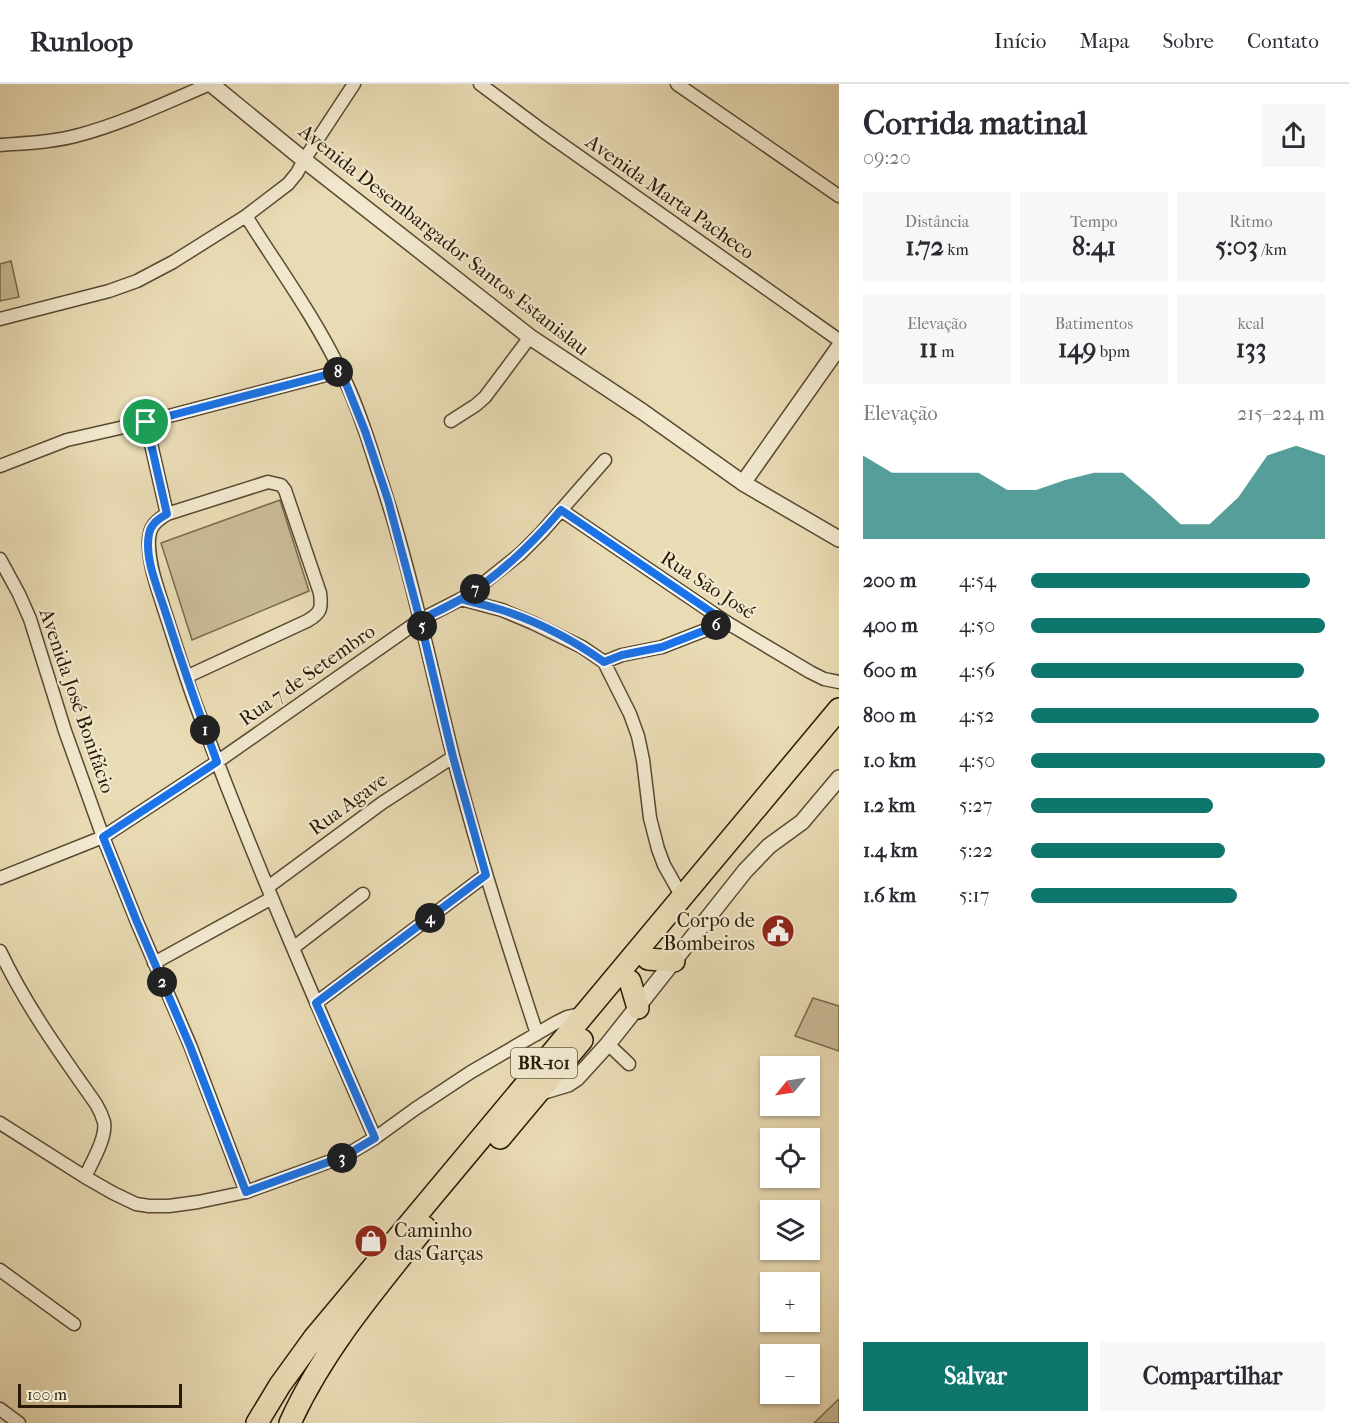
<!DOCTYPE html>
<html lang="pt">
<head>
<meta charset="utf-8">
<style>
  body { margin:0; font-family:"IM FELL French Canon",serif; background:#f7f7f7; color:#2b2b33; height:100vh; display:flex; flex-direction:column; font-size:22px; white-space:nowrap }
  * { box-sizing:border-box; margin:0 }
  p { font-size:20px; color:#7c7c81 }
  .icon { flex:none; width:33px; height:33px; fill:none; stroke:currentColor; stroke-width:2; stroke-linecap:round; stroke-linejoin:round }
  .map { position:relative; flex:1; overflow:hidden }
  .panel { display:flex; flex-direction:column; background:#fff; width:510px }
  .panel>* { flex:none }
  .needle { width:39px; rotate:240deg }
  .fabs { position:absolute; left:760px; top:972px; display:grid; gap:12px }
  .fabs a { display:grid; place-items:center; width:60px; height:60px; border-radius:0px; background:#fff; box-shadow:0 2px 4px #0004; font-size:30px }
  .scale { position:absolute; left:18px; bottom:15px; width:164px; box-sizing:border-box; padding-left:6px; border:3px solid #281a06; border-top:0; font-size:16px; line-height:21px; white-space:nowrap; color:#281a06; -webkit-text-stroke:4px #f1e8ce; paint-order:stroke }
  .pin { position:absolute; display:grid; place-items:center; width:51px; height:51px; color:#fff; margin:-26px; border:3px solid #fff; border-radius:50%; box-shadow:0 2px 6px #0007 }
  .km { position:absolute; width:30px; height:30px; margin:-15px; border-radius:50%; background:#222; color:#fff; font-size:16px; line-height:30px; text-align:center }
  .round { display:grid; place-items:center; flex:none; width:63px; height:63px; border-radius:0px; background:#f7f7f7 }
  .summary { display:flex; align-items:center; justify-content:space-between; height:102px; padding:0 24px }
  h1 { font-size:33px; font-weight:700; line-height:45px }
  .metrics { display:grid; grid-template-columns:repeat(3,1fr); gap:9px; height:102px; padding:6px 24px }
  .metrics div { display:grid; align-content:center; border-radius:0px; background:#f7f7f7; text-align:center }
  .metrics b { font-size:26px; font-weight:700 }
  .metrics small { font-size:16px; font-weight:400 }
  .metrics p { font-size:16px }
  .chart { height:168px; padding:12px 24px }
  .chart p { display:flex; justify-content:space-between }
  .chart svg { width:100%; height:108px; margin-top:6px; fill:#0f766e; opacity:.7 }
  .primary-button { display:flex; gap:12px; margin-top:auto; padding:12px 24px }
  .primary-button a { flex:1; height:69px; border-radius:0px; background:#0f766e; color:#fff; font-size:24px; font-weight:700; line-height:69px; text-align:center }
  .primary-button a+a { background:#f7f7f7; color:#2b2b33 }
  ul { padding:0 24px; list-style:none; font-size:20px }
  li { display:grid; grid-template-columns:96px 72px 1fr; align-items:center; height:45px }
  li i { height:15px; border-radius:8px; background:#0f766e }
  header { display:flex; align-items:center; gap:36px; box-sizing:border-box; height:84px; padding:0 30px; background:#fff; border-bottom:2px solid #e1e1e2 }
  header strong { font-size:28px }
  nav { display:flex; gap:33px; margin-inline-start:auto; font-size:21px }
  main { display:flex; flex:1; min-height:0 }
  .map>svg:first-child { display:block }
</style>
</head>
<body>
<header>
<strong>Runloop</strong>
<nav><a>Início</a><a>Mapa</a><a>Sobre</a><a>Contato</a></nav>
</header>
<main>
<div class="map">
<svg width="839" height="1339" viewBox="0 0 839 1339">
  <rect width="100%" height="100%" fill="#e9dbb4"/>
  <filter id="stains"><feTurbulence type="fractalNoise" baseFrequency=".00333" numOctaves="4"/><feColorMatrix values="0 0 0 0 .2 0 0 0 0 .09 0 0 0 0 .02 0 0 0 .5 -.17"/></filter>
  <radialGradient id="worn" r=".72"><stop offset=".6" stop-color="#630" stop-opacity="0"/><stop offset="1" stop-color="#630" stop-opacity=".3"/></radialGradient>
  <path fill="#c8ba96" stroke="#786a4e" stroke-width="1.5" d="M11 177 19 213 0 217V180Z
    M280 416 309 507 192 556 161 459Z
    M813 914 839 922V967L795 952Z
    M839 1315V1339H814Z"/>
  <g fill="none" stroke-linecap="round" stroke-linejoin="round">
    <defs>
      <path id="minor" d="M480 0 543 47 839 256
        M677 0 839 112
        M0 61C26 59 54 58 79 51 124 39 167 18 210 0
        M246 132C278 183 314 232 340 286 356 317 367 351 377 384 409 478 429 576 453 672 477 766 507 858 537 950
        M0 235 109 207 137 197 173 178 246 132 288 100 297 89 304 76 354 0
        M451 337 476 321 485 313 530 253
        M146 338 167 430C152 439 148 446 149 463 150 485 158 505 164 525 175 558 185 592 197 624 251 770 313 912 375 1054
        M0 382 67 356 146 338 341 287
        M561 426 726 538 810 588 824 595 839 598
        M167 430 268 398 281 401 285 406 320 509C322 525 321 529 307 537L186 593
        M0 475 19 510 30 535 65 647 103 753 137 838 190 961 246 1108
        M461 515 502 526 533 539 582 563 604 578 630 630 638 652 643 676 650 734 658 765 664 781 682 813
        M604 578 622 571 662 563 726 538
        M0 794 103 753 217 678 420 536 461 515 485 498 520 470 541 449 605 376
        M268 803 382 719 453 673
        M293 864 363 810
        M0 867C26 922 61 970 96 1020 99 1025 102 1031 104 1038 107 1053 92 1078 85 1093
        M154 879 272 814
        M316 919 486 791
        M608 960 629 980
        M0 1039 85 1093 113 1109 136 1120 149 1122H169L198 1118 246 1108 345 1072 375 1054 415 1025 471 988 557 938 567 933 585 929
        M0 1186 74 1240
        M0 1325 19 1339"/>
      <path id="tertiary" d="M211 0 304 76 530 253 643 328 743 399 839 455
        M743 399 839 263
        M538 1009 568 1000 577 994 608 960 745 787 769 762 802 738 839 694"/>
      <path id="trunk" d="M648 875 674 877
        M630 897 638 924
        M500 1054 582 956
        M257 1339 280 1301 314 1254 839 625
        M290 1339C323 1266 376 1204 425 1143"/>
    </defs>
    <use href="#minor" stroke="#584a32" stroke-width="15"/>
    <use href="#tertiary" stroke="#584a32" stroke-width="18"/>
    <use href="#trunk" stroke="#281a06" stroke-width="24"/>
    <use href="#minor" stroke="#f1e8ce" stroke-width="12"/>
    <use href="#tertiary" stroke="#f1e8ce" stroke-width="15"/>
    <use href="#trunk" stroke="#e9dbb4" stroke-width="21"/>
  </g>
  <g fill="none" stroke-linecap="round" stroke-linejoin="round">
    <defs>
      <path id="route" d="M146 338 167 430C158 435 151 440 149 450 144 475 159 507 166 530 182 580 199 629 217 678L103 753 137 838 190 962 246 1108 345 1072 375 1054 316 919 486 791 453 673 420 536 461 515C475 519 489 522 502 526 538 538 573 556 604 578L622 571 662 563 726 538 561 426C532 460 499 492 461 515 448 523 434 529 420 536L388 416 365 347 341 287 146 338"/>
    </defs>
    <use href="#route" stroke="#fff" stroke-width="12"/>
    <use href="#route" stroke="#1a73e8" stroke-width="8"/>
  </g>
  <defs>
    <symbol id="civic-disc" viewBox="-11 -11 22 22"><circle r="9.5" fill="#8f2418" stroke="#f1e8ce"/><path d="M-.6-6.5H3V-4.5H.6V-3L4-1V1h2V6H-6V1h2V-1L-.6-3ZM-1.2 2.5V6h2.4V2.5Z" fill="#fff"/></symbol>
    <symbol id="shop-disc" viewBox="-11 -11 22 22"><circle r="9.5" fill="#8f2418" stroke="#f1e8ce"/><path d="M-5-2.5h2.3a2.7 3.5 0 0 1 5.4 0H5L5.5 6h-11ZM-1.5-2.5h3a1.5 2.3 0 0 0-3 0Z" fill="#fff"/></symbol>
  </defs>
  <g fill-rule="evenodd">
    <use href="#civic-disc" x="759" y="828" width="38" height="38"/>
    <use href="#shop-disc" x="352" y="1138" width="38" height="38"/>
  </g>
  <g text-anchor="middle" dominant-baseline="central" stroke-width="4.5" stroke-linejoin="round" paint-order="stroke">
    <rect fill="#f1e8ce" stroke="#645842" stroke-width="1.5" x="511" y="964" width="66" height="30" rx="4.5"/>
    <g font-size="18" font-weight="bold" fill="#281a06">
      <text x="544" y="979">BR-101</text>
    </g>
    <g font-size="20" fill="#281a06" stroke="#f1e8ce">
      <text transform="translate(670 113) rotate(35)">Avenida Marta Pacheco</text>
      <text transform="translate(444 156) rotate(38)">Avenida Desembargador Santos Estanislau</text>
      <text transform="translate(708 501) rotate(33)">Rua São José</text>
      <text transform="translate(307 591) rotate(-35)">Rua 7 de Setembro</text>
      <text transform="translate(77 617) rotate(71)">Avenida José Bonifácio</text>
      <text transform="translate(348 720) rotate(-36)">Rua Agave</text>
    </g>
    <g font-size="20" fill="#281a06" stroke="#f1e8ce" text-anchor="end">
      <text x="755" y="836">Corpo de<tspan x="755" dy="23">Bombeiros</tspan></text>
      <text x="394" y="1146" text-anchor="start">Caminho<tspan x="394" dy="23">das Garças</tspan></text>
    </g>
  </g>
  <rect width="100%" height="100%" filter="url(#stains)"/>
  <rect width="100%" height="100%" fill="url(#worn)"/>
</svg>
<div class="fabs">
<a><svg class="needle" viewBox="-14 -14 28 28"><path d="M0-13l5 13h-10z" fill="#e53935"/><path d="M0 13l5-13h-10z" fill="#7c7c81"/></svg></a>
<a><svg class="icon" aria-label="locate" viewBox="0 0 24 24"><circle cx="12" cy="12" r="6"/><path d="M12 2v4M12 18v4M2 12h4M18 12h4"/></svg></a>
<a><svg class="icon" aria-label="layers" viewBox="0 0 24 24"><path d="M12 4l9 5-9 5-9-5zM3 14l9 5 9-5"/></svg></a>
<a>+</a>
<a>−</a>
</div>
<div class="scale">100 m</div>
<div class="pin" style="left:146px;top:338px;background:#1e9e55"><svg class="icon" aria-label="arrive" viewBox="0 0 24 24"><path d="M6 21V4h12l-3 4 3 4H6"/></svg></div>
<b class="km" style="left:205px;top:646px">1</b>
<b class="km" style="left:162px;top:898px">2</b>
<b class="km" style="left:342px;top:1074px">3</b>
<b class="km" style="left:430px;top:834px">4</b>
<b class="km" style="left:422px;top:542px">5</b>
<b class="km" style="left:716px;top:541px">6</b>
<b class="km" style="left:475px;top:505px">7</b>
<b class="km" style="left:338px;top:288px">8</b>
</div>
<section class="panel">
<div class="summary"><div><h1>Corrida matinal</h1><p>09:20</p></div><a class="round"><svg class="icon" aria-label="share" viewBox="0 0 24 24"><path d="M12 15V3M7 8l5-5 5 5M5 13v7h14v-7"/></svg></a></div>
<div class="metrics">
<div><p>Distância</p><b>1.72<small> km</small></b></div>
<div><p>Tempo</p><b>8:41</b></div>
<div><p>Ritmo</p><b>5:03<small> /km</small></b></div>
</div>
<div class="metrics">
<div><p>Elevação</p><b>11<small> m</small></b></div>
<div><p>Batimentos</p><b>149<small> bpm</small></b></div>
<div><p>kcal</p><b>133</b></div>
</div>
<div class="chart"><p><span>Elevação</span>215–224 m</p>
<svg viewBox="0 0 160 44" preserveAspectRatio="none"><path d="M0 44V10L10 17L20 17L30 17L40 17L50 24L60 24L70 20L80 17L90 17L100 27L110 38L120 38L130 27L140 10L150 6L160 10V44z"/></svg>
</div>
<ul>
<li><b>200 m</b>4:54<i style="width:95%"></i></li>
<li><b>400 m</b>4:50<i style="width:100%"></i></li>
<li><b>600 m</b>4:56<i style="width:93%"></i></li>
<li><b>800 m</b>4:52<i style="width:98%"></i></li>
<li><b>1.0 km</b>4:50<i style="width:100%"></i></li>
<li><b>1.2 km</b>5:27<i style="width:62%"></i></li>
<li><b>1.4 km</b>5:22<i style="width:66%"></i></li>
<li><b>1.6 km</b>5:17<i style="width:70%"></i></li>
</ul>
<div class="primary-button"><a>Salvar</a><a>Compartilhar</a></div>
</section>
</main>
</body>
</html>
